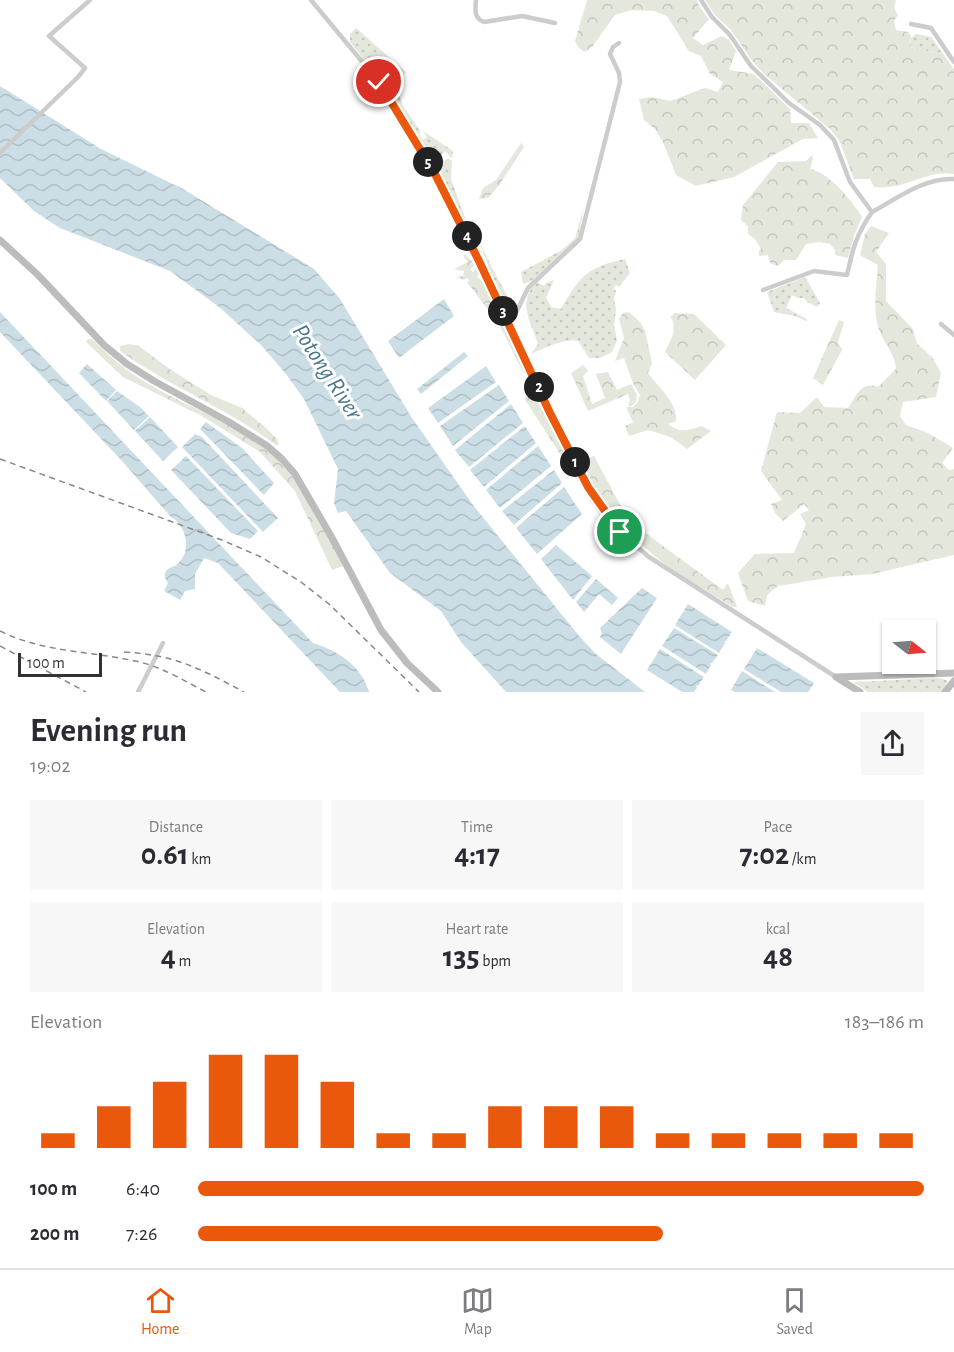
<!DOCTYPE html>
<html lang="en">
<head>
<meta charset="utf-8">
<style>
  body { margin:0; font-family:"Alegreya Sans",sans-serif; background:#f7f7f7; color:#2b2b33; height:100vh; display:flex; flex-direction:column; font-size:22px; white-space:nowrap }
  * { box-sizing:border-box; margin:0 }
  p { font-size:20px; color:#7c7c81 }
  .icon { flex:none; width:33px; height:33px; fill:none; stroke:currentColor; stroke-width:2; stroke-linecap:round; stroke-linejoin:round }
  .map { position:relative; height:692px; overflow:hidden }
  .drawer { display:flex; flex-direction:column; background:#fff; flex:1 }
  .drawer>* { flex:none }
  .needle { width:39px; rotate:107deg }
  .fabs { position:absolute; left:882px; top:620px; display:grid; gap:12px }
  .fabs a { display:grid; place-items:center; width:54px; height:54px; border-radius:0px; background:#fff; box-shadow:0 2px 4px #0004; font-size:30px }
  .scale { position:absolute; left:18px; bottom:15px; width:84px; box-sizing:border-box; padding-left:6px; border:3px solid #323232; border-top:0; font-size:16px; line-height:21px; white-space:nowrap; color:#323232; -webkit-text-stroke:4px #fff; paint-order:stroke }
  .pin { position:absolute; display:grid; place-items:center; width:51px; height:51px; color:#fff; margin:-26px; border:3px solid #fff; border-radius:50%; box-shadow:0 2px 6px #0007 }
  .km { position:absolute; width:30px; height:30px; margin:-15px; border-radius:50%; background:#222; color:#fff; font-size:16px; line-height:30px; text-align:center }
  .round { display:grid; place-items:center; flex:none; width:63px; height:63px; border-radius:0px; background:#f7f7f7 }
  .summary { display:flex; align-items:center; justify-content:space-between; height:102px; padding:0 30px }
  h1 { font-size:33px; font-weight:700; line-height:45px }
  .metrics { display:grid; grid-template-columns:repeat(3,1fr); gap:9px; height:102px; padding:6px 30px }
  .metrics div { display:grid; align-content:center; border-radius:0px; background:#f7f7f7; text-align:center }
  .metrics b { font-size:30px; font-weight:700 }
  .metrics small { font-size:16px; font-weight:400 }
  .metrics p { font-size:16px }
  .chart { height:168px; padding:12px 30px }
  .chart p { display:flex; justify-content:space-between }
  .chart svg { width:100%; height:108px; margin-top:6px; stroke:#ea580c; stroke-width:6 }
  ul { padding:0 30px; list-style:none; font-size:20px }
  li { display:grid; grid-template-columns:96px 72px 1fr; align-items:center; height:45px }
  li i { height:15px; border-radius:8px; background:#ea580c }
  .menu { display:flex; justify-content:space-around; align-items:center; height:84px; border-top:2px solid #e1e1e2; background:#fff; font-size:16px; color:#7c7c81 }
  .menu a { display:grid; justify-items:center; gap:3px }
  .menu .current { color:#ea580c }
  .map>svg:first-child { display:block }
</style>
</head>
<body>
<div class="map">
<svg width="954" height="692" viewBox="0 0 954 692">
  <defs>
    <pattern id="grass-dots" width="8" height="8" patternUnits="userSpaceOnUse" patternTransform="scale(1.5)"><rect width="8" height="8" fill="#e3e7dc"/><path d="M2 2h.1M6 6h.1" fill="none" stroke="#c3c7bd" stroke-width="1.8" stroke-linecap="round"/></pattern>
    <pattern id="forest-crowns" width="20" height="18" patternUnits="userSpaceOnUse" patternTransform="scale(1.5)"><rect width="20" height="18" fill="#e3e7dc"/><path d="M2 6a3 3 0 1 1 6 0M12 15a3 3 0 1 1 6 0" fill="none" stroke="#c3c7bd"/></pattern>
    <pattern id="water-waves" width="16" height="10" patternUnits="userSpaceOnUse" patternTransform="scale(1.5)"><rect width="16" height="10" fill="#ccdee5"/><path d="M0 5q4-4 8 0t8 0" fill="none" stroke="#b0bfc5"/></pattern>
  </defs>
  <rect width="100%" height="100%" fill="#fff"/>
  <path fill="url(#grass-dots)" d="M356 28 406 72 397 83 402 104 421 132 419 134 423 140 427 137 423 131 453 151 452 158 445 151 439 158 445 161 448 159 452 160 451 179 469 228 438 169 390 92 350 42V34Z
    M916 34 931 37 944 55 909 47 911 38Z
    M584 207 578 239 532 281 523 284 521 272 562 250 575 238Z
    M474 219C477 244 500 282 512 305L511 308 508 307 492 276 474 227 472 220Z
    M625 259 630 273 619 287 616 285 613 288 616 291 614 299 616 309 614 325 617 341 612 352 600 358H589L578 341C564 338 544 348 531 354L538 344C531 322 516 301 537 282L544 286 546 283 554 280 546 298 551 307 561 309C580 276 587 267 625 259Z
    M805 277 820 303 817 307 807 302 804 298H798L792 295 786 308 807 319 806 321 795 316 774 312 767 292Z
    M940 678 948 681 942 692H868L853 682Z"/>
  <path fill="url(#forest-crowns)" d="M587 0H697L699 6 709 19 693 38 703 45 722 36 729 40 736 51 729 70 754 74 790 109 791 123H809L818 138 803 139 734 177 696 186 676 175 663 142 655 129 644 120 639 99 651 97 670 101 705 88 718 92 723 82 710 74 701 56 689 51 667 16 654 11 631 10 615 15 592 47 585 52 579 48 575 41Z
    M705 0H896L894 8 898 15 894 21 896 30 908 32 911 35 909 47 944 55 954 69V174C928 169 904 191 874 187L870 179H854L839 140 830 129 764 74 750 58 731 30 715 15Z
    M521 143 524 147 500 184 488 198 479 199 483 188 496 180Z
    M812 155 813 159 810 169C831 174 851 200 862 217L855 233 848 258 835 255V250L830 244 819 242 806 244 796 260H784L778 266 770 263 768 255 759 256V251L761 249 754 238 748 234V226L741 220 743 205 778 162 806 161Z
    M871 226 889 233 876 252 886 264V301L913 329 917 344 932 357 941 373 936 397 903 402 900 416 906 425 928 433 953 448 942 463 949 470 954 469V555L872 574 832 577 778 586 767 595 765 606 748 601 738 573 755 554 794 553 806 524 800 514 809 510 804 504 783 521 775 513 771 504 782 500 761 471 777 412 800 413 817 397 824 407 848 408C857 395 861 381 878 387L896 369C895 351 880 340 877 322 873 304 877 283 878 265L860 255 865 234Z
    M465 254 475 265 470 269 473 272 477 267 480 273 477 276 488 288 532 379 523 372 500 326 467 282 469 280 466 278 464 280 456 277 463 276 464 271 454 269 468 262 463 256Z
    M629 312 640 322 645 331 652 363 648 373C658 387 678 403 676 421L668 424C679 433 688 431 701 426L711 431 687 449 671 437 648 430 629 436 625 426 633 422 626 407H633L637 403 640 395 633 383 624 358 615 361 624 338 619 319 623 313Z
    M674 313 694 314 726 345 695 380 665 352C670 340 678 331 671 317Z
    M839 320 844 322 838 342 842 350 823 385 813 378Z
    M88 339H92C103 350 114 360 126 369 169 401 222 416 266 448 301 474 324 527 343 566L332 570 295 491 260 452 202 416 123 377 88 344 86 342Z
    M129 344 139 346 171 370 211 395 242 408 266 428 277 439 279 445H276C227 408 170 387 120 351V346Z
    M583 365 588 371 583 376 592 404 605 398 596 374 608 372 617 390 631 384 637 395 636 402 630 407 628 405 630 400 628 394 588 411 571 373Z
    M538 391 574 466 604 517 602 519 524 398Z
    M594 456 629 521 723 590 728 583 737 607H733C706 590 675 574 651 553 620 527 598 497 580 461Z"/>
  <path fill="url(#water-waves)" d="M0 86 101 149 183 189 314 269 340 299 412 418 473 505 580 637 596 654 645 692H506L461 642 441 611 390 573 346 511 338 513 334 503 338 469 304 399 286 374 261 345 219 307 170 271 60 228 34 211 0 178Z
    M444 299 454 316 399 358 388 341Z
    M0 312 313 643C337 650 362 666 369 692H340L218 563 204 558 195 574V589L185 591 180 600 164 591 168 583C165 579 163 574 167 570 170 567 173 567 176 565 193 552 187 526 170 516L122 461 0 332Z
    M464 352 468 356 421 394 417 389Z
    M87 364 116 390 106 401 79 373Z
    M486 366 496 382 438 423 428 408Z
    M499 385 509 401 453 446 440 426Z
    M117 391 140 407 149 416 134 430 107 401Z
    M511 404 523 423 469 467 455 450Z
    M150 417 178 447 163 461 135 431Z
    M206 422 242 448 274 483 264 495 200 429Z
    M525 426 536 443 484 487 470 470Z
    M195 434 202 437 278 518 263 532 182 447Z
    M538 446 551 466 500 508 486 490Z
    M186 456 258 531 250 539 231 533 171 470Z
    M554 470 562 483 514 525 502 511Z
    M564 487 582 514 537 554 516 528Z
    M556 545 592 576 573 600 541 559Z
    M596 579 618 598 612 605 599 594 584 612 576 602Z
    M642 588 657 598 621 654 600 637 602 634 600 628Z
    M688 604 732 632 726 641 724 642 725 643 719 653 675 625Z
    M674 628 718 655 712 663 710 664 711 665 706 674 662 646Z
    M757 648 814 683 808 692H781L744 669Z
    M660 649 704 677 698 686 696 685 697 688 694 692H682L647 670Z
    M742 671 775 692H735L731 690Z"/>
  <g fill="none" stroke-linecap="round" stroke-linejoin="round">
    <path stroke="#ccc" stroke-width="4.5" d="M311 0 379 82 428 160 479 261 551 413 588 487 620 532 649 557 836 677
      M476 0C475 10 474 18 484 22L522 16 555 23
      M701 0 712 17 730 35 751 66 789 103 820 125 834 140 850 182 872 212C896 199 925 177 954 179
      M911 24 931 28 954 62
      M0 153 78 77 85 68 49 36 90 0
      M763 290 814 271 847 275C853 248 856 235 872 212
      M507 321 514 317 528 288 580 239 620 82 619 73 610 54 613 47 619 43
      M941 324 954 335
      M138 692 163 643"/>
    <path stroke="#bcbcbc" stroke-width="7" d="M0 240 38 275 104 345 127 364 154 381 229 422 266 445 282 459 295 474 331 536 381 630 407 663 438 692
      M836 677 954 673
      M836 677 860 692
      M945 692 954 681"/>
    <path stroke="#878787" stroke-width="1.5" stroke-dasharray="6 4.5" stroke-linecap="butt" d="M0 459 222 540 261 557 301 582 329 604 419 692
      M0 631C42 652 89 651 135 661 160 666 183 680 206 692
      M0 646 86 692
      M124 652C175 655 199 668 244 692"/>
  </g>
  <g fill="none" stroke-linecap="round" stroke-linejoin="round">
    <defs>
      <path id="route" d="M379 82 435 174 479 261 550 413 588 487 620 532"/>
    </defs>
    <use href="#route" stroke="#fff" stroke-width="12"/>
    <use href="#route" stroke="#ea580c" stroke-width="8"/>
  </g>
  <g text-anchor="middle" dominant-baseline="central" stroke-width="6" stroke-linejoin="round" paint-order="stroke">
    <g font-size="24" font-style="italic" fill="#49778b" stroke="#fff">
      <text transform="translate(327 372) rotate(57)">Potong River</text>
    </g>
  </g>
</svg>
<div class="fabs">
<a><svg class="needle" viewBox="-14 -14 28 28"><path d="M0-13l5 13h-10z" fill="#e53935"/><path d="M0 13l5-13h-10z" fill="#7c7c81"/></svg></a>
</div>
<div class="scale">100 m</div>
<div class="pin" style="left:620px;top:532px;background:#1e9e55"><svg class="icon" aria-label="arrive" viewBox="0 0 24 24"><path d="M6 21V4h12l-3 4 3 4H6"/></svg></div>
<div class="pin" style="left:379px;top:82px;background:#d93025"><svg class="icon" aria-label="check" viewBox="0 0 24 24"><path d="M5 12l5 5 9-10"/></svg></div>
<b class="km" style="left:575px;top:462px">1</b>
<b class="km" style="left:539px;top:387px">2</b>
<b class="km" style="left:503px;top:311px">3</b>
<b class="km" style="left:467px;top:236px">4</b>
<b class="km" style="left:428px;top:162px">5</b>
</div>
<section class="drawer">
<div class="summary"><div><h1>Evening run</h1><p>19:02</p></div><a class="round"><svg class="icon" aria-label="share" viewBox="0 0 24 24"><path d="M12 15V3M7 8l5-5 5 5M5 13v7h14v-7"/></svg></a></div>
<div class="metrics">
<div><p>Distance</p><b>0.61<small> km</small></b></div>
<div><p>Time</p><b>4:17</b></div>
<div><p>Pace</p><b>7:02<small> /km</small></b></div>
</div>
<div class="metrics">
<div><p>Elevation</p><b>4<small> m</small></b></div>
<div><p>Heart rate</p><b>135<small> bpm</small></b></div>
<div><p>kcal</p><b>48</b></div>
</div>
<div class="chart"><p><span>Elevation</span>183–186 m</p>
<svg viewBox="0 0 160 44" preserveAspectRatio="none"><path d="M5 44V38M15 44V27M25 44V17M35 44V6M45 44V6M55 44V17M65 44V38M75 44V38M85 44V27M95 44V27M105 44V27M115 44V38M125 44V38M135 44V38M145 44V38M155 44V38"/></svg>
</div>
<ul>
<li><b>100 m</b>6:40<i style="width:100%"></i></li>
<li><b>200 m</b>7:26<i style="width:64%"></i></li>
</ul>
</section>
<nav class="menu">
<a class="current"><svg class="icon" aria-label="home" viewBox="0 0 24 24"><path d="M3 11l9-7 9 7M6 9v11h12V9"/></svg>Home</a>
<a><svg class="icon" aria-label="map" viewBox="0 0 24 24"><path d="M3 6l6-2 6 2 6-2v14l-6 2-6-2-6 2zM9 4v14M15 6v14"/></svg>Map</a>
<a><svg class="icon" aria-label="saved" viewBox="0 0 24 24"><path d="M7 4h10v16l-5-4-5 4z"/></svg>Saved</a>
</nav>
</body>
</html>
